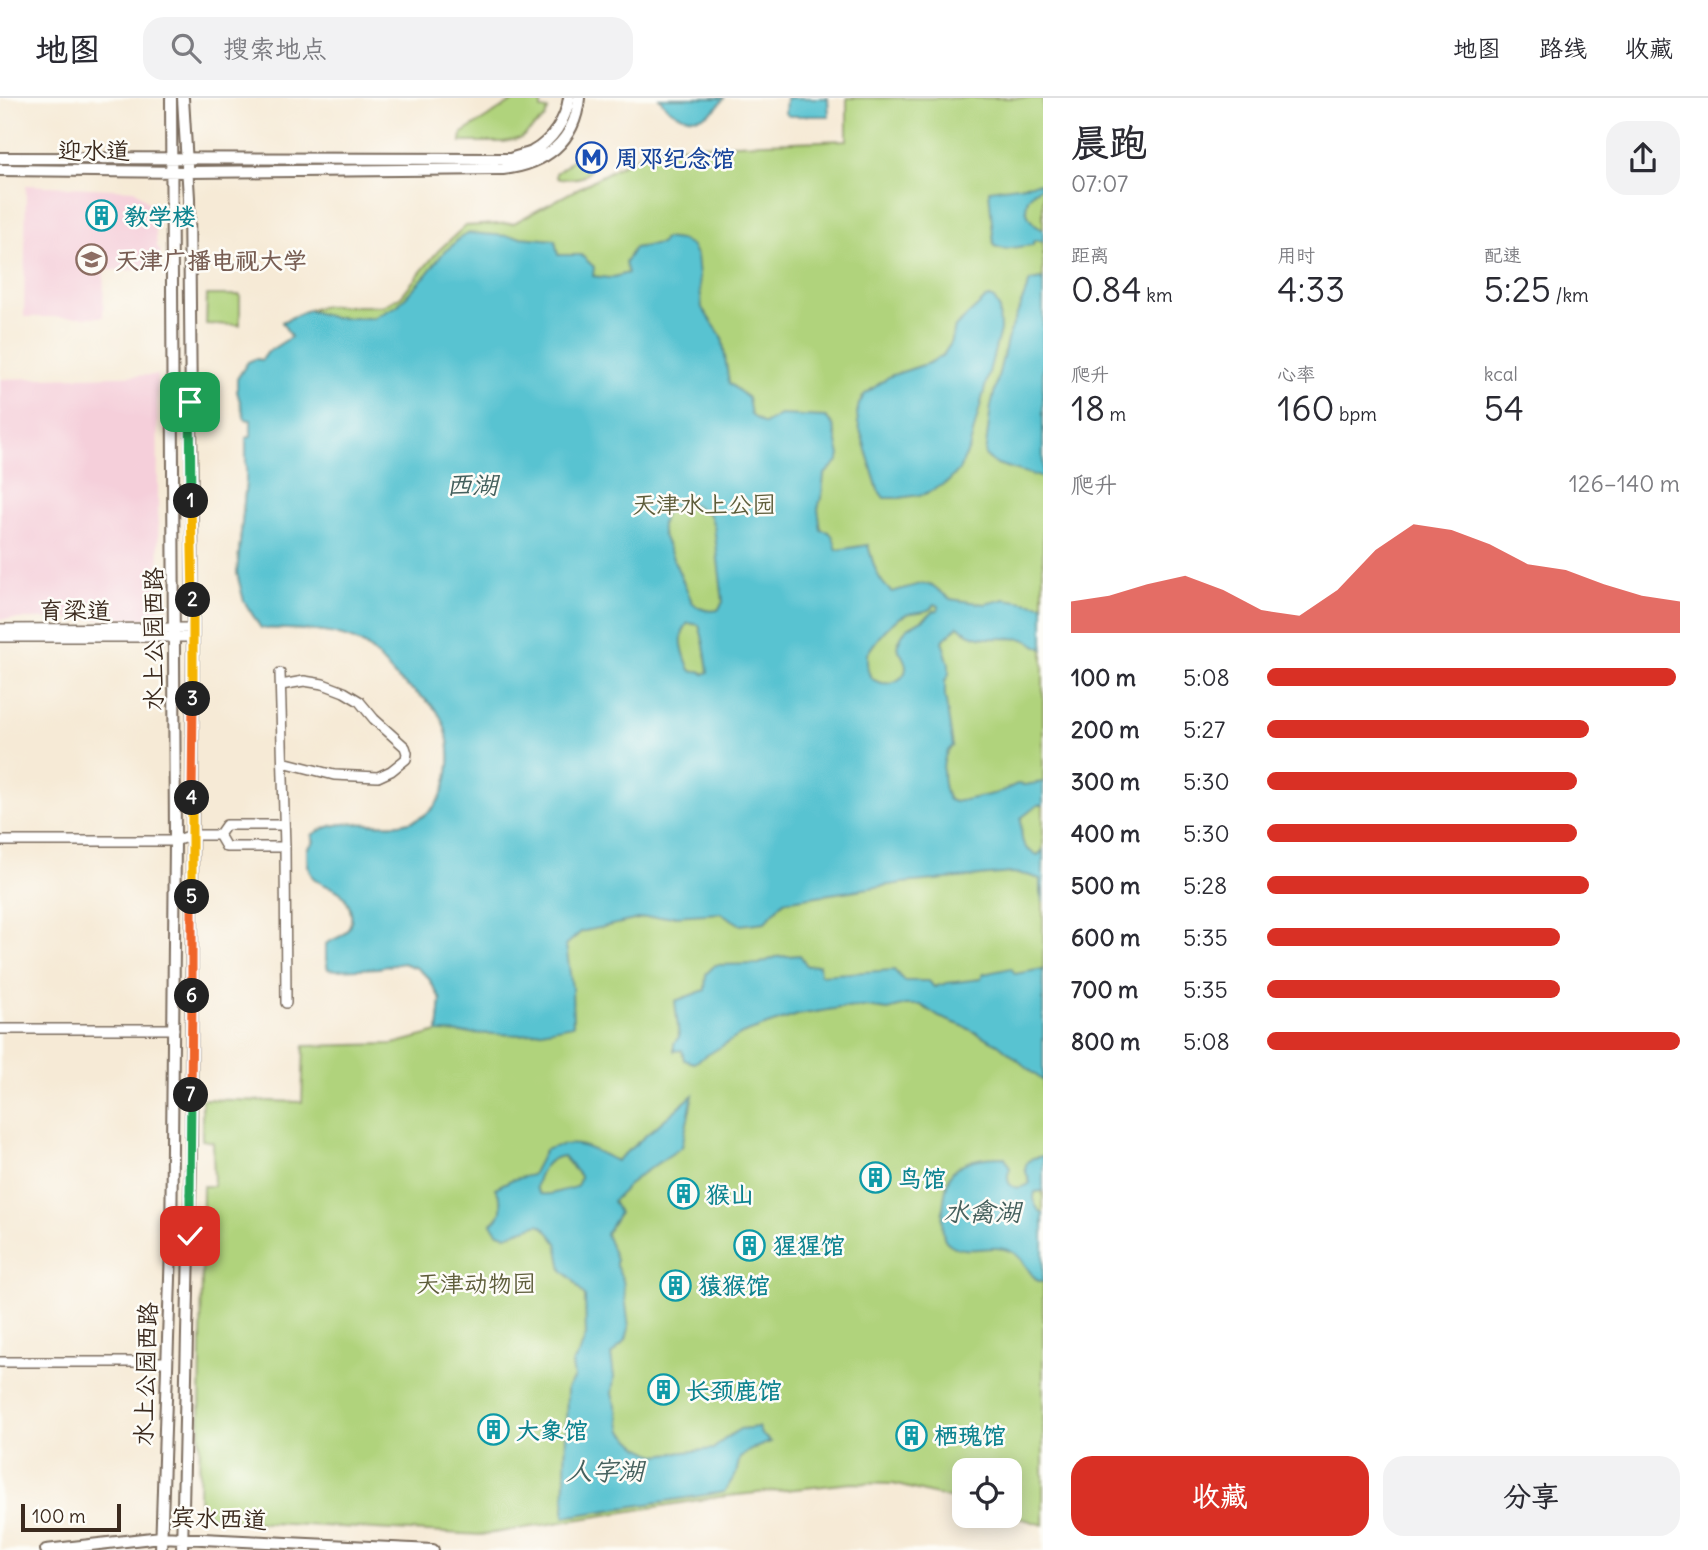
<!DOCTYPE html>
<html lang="zh">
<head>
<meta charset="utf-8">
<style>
  body { margin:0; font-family:Delius,"LXGW WenKai TC",sans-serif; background:#f2f2f3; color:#2b2b33; height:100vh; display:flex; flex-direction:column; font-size:26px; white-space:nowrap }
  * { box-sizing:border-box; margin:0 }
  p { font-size:23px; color:#7c7c81 }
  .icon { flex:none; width:38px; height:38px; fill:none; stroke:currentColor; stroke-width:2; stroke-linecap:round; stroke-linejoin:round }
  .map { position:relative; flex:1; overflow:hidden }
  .details { display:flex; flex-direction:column; background:#fff; width:665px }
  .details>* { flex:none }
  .fabs { position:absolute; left:952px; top:1360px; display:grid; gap:14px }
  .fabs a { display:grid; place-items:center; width:70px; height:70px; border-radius:14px; background:#fff; box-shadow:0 4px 18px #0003; font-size:35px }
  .scale { position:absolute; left:21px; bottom:18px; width:100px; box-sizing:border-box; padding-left:7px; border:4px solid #3b2a1e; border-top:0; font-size:19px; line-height:24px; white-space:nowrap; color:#3b2a1e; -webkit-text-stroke:5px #fdfcf7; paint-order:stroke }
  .pin { position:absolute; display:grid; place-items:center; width:60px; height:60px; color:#fff; margin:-30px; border-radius:14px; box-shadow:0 4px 10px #0006 }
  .km { position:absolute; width:35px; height:35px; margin:-18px; border-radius:50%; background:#222; color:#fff; font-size:19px; line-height:35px; text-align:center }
  .round { display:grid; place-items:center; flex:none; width:74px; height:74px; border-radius:21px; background:#f2f2f3 }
  .overview { display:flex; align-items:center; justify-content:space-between; height:119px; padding:0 28px }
  h1 { font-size:38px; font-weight:600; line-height:52px }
  .metrics { display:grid; grid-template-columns:repeat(3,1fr); gap:10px; height:119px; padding:7px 28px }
  .metrics div { display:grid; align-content:center }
  .metrics b { font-size:35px; font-weight:600 }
  .metrics small { font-size:19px; font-weight:400 }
  .metrics p { font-size:19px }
  .chart { height:196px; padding:14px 28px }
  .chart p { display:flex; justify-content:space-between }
  .chart svg { width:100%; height:126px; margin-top:7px; fill:#d93025; opacity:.7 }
  .action { display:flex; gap:14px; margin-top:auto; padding:14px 28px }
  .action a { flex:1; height:80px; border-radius:21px; background:#d93025; color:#fff; font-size:28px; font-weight:600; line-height:80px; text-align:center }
  .action a+a { background:#f2f2f3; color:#2b2b33 }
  ul { padding:0 28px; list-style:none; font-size:23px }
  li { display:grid; grid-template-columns:112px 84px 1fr; align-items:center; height:52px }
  li i { height:18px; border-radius:9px; background:#d93025 }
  header { display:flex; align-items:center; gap:42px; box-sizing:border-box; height:98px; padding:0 35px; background:#fff; border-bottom:2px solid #e1e1e2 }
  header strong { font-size:33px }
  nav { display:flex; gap:38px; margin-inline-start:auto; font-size:24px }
  .search { width:490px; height:63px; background:#f2f2f3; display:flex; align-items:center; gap:18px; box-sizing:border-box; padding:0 24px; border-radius:21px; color:#7c7c81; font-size:26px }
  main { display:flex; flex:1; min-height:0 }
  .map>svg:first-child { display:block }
</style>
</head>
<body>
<header>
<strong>地图</strong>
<div class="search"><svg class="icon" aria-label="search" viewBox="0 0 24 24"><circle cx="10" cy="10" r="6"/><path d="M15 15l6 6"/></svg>搜索地点</div>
<nav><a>地图</a><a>路线</a><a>收藏</a></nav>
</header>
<main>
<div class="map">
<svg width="1043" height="1452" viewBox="0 0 1043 1452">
  <rect width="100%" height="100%" fill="#fdfcf7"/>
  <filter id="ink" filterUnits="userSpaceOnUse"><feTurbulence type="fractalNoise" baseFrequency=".0143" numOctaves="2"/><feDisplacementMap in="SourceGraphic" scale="14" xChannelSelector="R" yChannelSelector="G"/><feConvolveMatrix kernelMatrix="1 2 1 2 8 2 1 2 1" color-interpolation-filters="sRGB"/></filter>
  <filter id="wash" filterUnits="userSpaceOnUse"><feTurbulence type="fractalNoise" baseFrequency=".00686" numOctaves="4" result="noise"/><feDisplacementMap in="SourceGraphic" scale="28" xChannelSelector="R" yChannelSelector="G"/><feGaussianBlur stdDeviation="1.57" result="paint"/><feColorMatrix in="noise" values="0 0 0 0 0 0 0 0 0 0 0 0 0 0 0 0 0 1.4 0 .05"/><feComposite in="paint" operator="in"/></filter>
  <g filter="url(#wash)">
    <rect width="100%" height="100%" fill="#f6ead6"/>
    <path fill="#f5cfda" d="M26 87 134 92 141 97 153 109 154 116 157 149 160 152V172H104L103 219H24Z
      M157 277 159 511 147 521H0V281Z"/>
    <path fill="#b0d37c" stroke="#767e4d" stroke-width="2" d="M518 0H541V11L548 12 545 20 521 40 504 44H461L462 35Z
      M847 0H1043V1427L1010 1417V1372H964V1404L893 1386 852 1385 718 1399 481 1437 216 1422 207 1415 199 1402 203 1088H214L213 1044 202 1042V1001L302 1004 304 948 393 946 438 934 441 902 428 879 417 870 403 865 328 871 326 860V846C331 841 339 841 345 835 356 823 351 807 341 795 333 787 319 788 312 778 307 770 307 760 307 751L314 744 312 737C350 710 396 743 430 713 454 691 455 638 437 613 426 598 408 591 396 579 384 567 376 553 361 545 331 530 295 532 261 530L244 503 237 475 246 384V340L251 339V322L245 321 237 293V281L248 264 255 261 262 262 268 254 291 239 282 224 308 212 324 208H383L401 198 438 153 465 128 514 125 655 49 847 42Z
      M580 53H585C589 58 591 63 590 70 587 83 569 80 559 81L556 79V75L567 67Z
      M207 197H240V227L206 226Z"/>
    <path fill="#58c3d1" stroke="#4a7678" stroke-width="2" fill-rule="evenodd" d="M659 0H724C721 4 717 10 713 13 694 27 671 17 659 0Z
      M786 0H828L829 18H789L785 15Z
      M1039 85 1042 89C1020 98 1022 122 1043 132V144L1036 142 1033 144V147L1004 151 994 148 989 92Z
      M470 135 555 142 558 157H581L594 169 593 178 610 180 628 175 625 165 634 150 660 146 665 140 681 142 691 147 697 158 702 210 722 239 729 285 748 300 751 317 764 326 780 317 826 319 833 327 840 357 838 363 824 377 822 396 818 411 821 432 829 434 833 439 837 452 868 447C873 465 877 483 892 494L920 486 932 487 950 501 985 506 1005 501 1043 507V551C1036 548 1030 542 1023 541 998 538 979 546 958 528L942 543 949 566V576L945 583V598L953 648C939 657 942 688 949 702L955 704 998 695 1017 686 1025 687 1043 684V707H1038L1021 720C1022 738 1018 750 1038 757L1043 752V804L1040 795V781L1027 777 1012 775 903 785 784 803 765 824 741 827 721 815 643 820 581 834 566 847 572 890 573 927 521 937 438 934 441 902 428 879 417 870 403 865 378 870 337 872 328 871 326 860V846C331 841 339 841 345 835 356 823 352 807 341 795 332 787 319 788 312 778 307 770 307 760 307 751L314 744 312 737C350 710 396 743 430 713 454 691 455 638 437 613 426 598 408 591 396 579 384 567 376 553 361 545 331 530 295 532 261 530L244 503 237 475 246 384V340L251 339V322L245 321 237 293V281L248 264 255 261 262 262 268 254 291 239 282 224 308 212 334 220H373L397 208 426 177 444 154 453 147 459 140ZM693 406 710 417 714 428 723 504 718 512C707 514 699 512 692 504L662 435C660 411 670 407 693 406ZM935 506 939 508 938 512 933 513C919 530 905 521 897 549 900 555 906 562 906 569 906 585 881 591 871 579 866 573 867 563 867 556 876 542 889 524 905 517 916 512 928 517 935 506ZM688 525 699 527C704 542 706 557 708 574L704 576 700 573 694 574 690 572C684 557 676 539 688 525Z
      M1043 181V380L994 365 985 357 991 308 1007 242 1030 183Z
      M990 199 994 201 999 209 1000 232 969 351 959 372 948 384 925 396 900 400H884L878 392 858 325 857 315 859 306 864 297 890 278 929 265 943 257 951 245 955 229 985 201Z
      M800 857 807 868 819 867 820 877 894 872 904 883H929L934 889 947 885 981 881 983 876 1011 870 1015 876 1043 871V983L998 946 965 929 939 919 921 907H906L888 912 866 909 840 910 798 917 770 926 742 936 694 965 684 962 682 952 674 953V945L679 939 675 903 705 892 706 876 715 867 759 866 776 859Z
      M693 997 682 1049 637 1079 613 1103 619 1115 606 1136 616 1161V1168L623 1182 629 1230 626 1242 611 1257 614 1279 612 1296 617 1311 622 1333 639 1349 655 1357 713 1351 726 1340 740 1331 758 1329 761 1336 771 1344 752 1351 740 1359 736 1376 724 1394 564 1419 567 1290 574 1280 572 1266 579 1256 586 1237 585 1199 573 1182 562 1172 557 1145 546 1131 539 1126 507 1137 498 1135 491 1126C505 1117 503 1103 495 1090L511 1082 532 1077 545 1052C574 1040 590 1049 616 1063ZM563 1058 580 1078C579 1093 569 1090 558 1094 550 1096 549 1097 540 1096L536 1090C538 1074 547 1060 563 1058Z
      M1043 1058V1093L1035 1094C1032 1104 1036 1110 1043 1116V1184C1030 1182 1026 1162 1014 1155 995 1143 970 1158 951 1147 948 1145 945 1143 944 1139 940 1126 944 1082 954 1072 966 1060 989 1059 1005 1059L1010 1070C1009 1073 1007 1077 1008 1081 1009 1093 1024 1090 1030 1085L1025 1071 1027 1064 1033 1060Z"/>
  </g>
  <g filter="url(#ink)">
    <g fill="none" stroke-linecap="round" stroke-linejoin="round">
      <defs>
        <path id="minor" d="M0 531 193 530
          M0 539H193
          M280 575 285 749 286 905
          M281 587 304 583 323 586 344 594 359 603 374 621 405 649 407 655 406 661 391 673 378 679 334 677 283 664
          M219 737 226 749H285
          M219 737 226 727H284
          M0 743H175L192 737H219
          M0 931H174
          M0 1264H167"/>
        <path id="major" d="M0 60 510 61C517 58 525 57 532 54 552 43 566 22 569 0
          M0 72 188 74 503 71C545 66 575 44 579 0
          M46 1452 161 1439 433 1452
          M161 1452 171 1150 175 743 171 0
          M182 1452 191 1063 193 530 189 100 183 0"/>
      </defs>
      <use href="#minor" stroke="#7c6d5e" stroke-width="12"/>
      <use href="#major" stroke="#7c6d5e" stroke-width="14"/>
      <use href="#minor" stroke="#fff" stroke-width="9"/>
      <use href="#major" stroke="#fff" stroke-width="10"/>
    </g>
  </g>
  <g fill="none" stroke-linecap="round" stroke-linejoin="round" filter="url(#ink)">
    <defs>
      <path id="split-1" d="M190 304 191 403"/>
      <path id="split-2" d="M191 403 193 502"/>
      <path id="split-3" d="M193 502V601"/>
      <path id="split-4" d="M192 700 193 601"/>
      <path id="split-5" d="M192 799V700"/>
      <path id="split-6" d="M192 898V799"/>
      <path id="split-7" d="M191 997 192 898"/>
      <path id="split-8" d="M190 1096 191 997"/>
      <path id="split-9" d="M190 1138V1096"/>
    </defs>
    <use href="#split-1" stroke="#fff" stroke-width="14"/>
    <use href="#split-2" stroke="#fff" stroke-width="14"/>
    <use href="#split-3" stroke="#fff" stroke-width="14"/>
    <use href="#split-4" stroke="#fff" stroke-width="14"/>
    <use href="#split-5" stroke="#fff" stroke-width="14"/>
    <use href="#split-6" stroke="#fff" stroke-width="14"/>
    <use href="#split-7" stroke="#fff" stroke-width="14"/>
    <use href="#split-8" stroke="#fff" stroke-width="14"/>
    <use href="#split-9" stroke="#fff" stroke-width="14"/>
    <use href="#split-1" stroke="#22a559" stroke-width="9"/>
    <use href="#split-2" stroke="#f5b400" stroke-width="9"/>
    <use href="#split-3" stroke="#f5b400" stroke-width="9"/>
    <use href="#split-4" stroke="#f0652b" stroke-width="9"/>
    <use href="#split-5" stroke="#f5b400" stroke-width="9"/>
    <use href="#split-6" stroke="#f0652b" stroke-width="9"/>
    <use href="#split-7" stroke="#f0652b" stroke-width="9"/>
    <use href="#split-8" stroke="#22a559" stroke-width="9"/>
    <use href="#split-9" stroke="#22a559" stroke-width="9"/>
  </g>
  <defs>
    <symbol id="metro-ring" viewBox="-11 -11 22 22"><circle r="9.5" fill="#fdfcf7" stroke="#1a4fb4" stroke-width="1.5"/><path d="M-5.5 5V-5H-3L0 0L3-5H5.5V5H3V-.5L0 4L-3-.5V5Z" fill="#1a4fb4"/></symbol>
    <symbol id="building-ring" viewBox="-11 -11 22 22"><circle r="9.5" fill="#fdfcf7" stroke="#0f9aa8" stroke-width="1.5"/><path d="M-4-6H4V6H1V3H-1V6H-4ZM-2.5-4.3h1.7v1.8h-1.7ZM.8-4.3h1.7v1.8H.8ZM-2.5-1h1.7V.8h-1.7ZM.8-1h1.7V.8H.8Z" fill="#0f9aa8"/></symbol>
    <symbol id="university-ring" viewBox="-11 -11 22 22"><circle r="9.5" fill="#fdfcf7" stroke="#8d6e63" stroke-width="1.5"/><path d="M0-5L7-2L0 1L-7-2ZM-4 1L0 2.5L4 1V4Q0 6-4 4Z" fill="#8d6e63"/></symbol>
  </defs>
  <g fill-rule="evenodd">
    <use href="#metro-ring" x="574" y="42" width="35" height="35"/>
    <use href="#building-ring" x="84" y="100" width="35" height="35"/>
    <use href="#university-ring" x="74" y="144" width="35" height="35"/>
    <use href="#building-ring" x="858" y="1062" width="35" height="35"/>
    <use href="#building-ring" x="666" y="1078" width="35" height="35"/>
    <use href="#building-ring" x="732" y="1130" width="35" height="35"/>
    <use href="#building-ring" x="658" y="1170" width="35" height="35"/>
    <use href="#building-ring" x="646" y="1274" width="35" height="35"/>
    <use href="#building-ring" x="476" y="1314" width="35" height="35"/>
    <use href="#building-ring" x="894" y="1320" width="35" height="35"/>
  </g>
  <g text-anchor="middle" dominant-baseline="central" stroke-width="5" stroke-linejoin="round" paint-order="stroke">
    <g font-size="24" fill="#3b2a1e" stroke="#fdfcf7">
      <text x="94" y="52">迎水道</text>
      <text x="75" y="512">育梁道</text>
      <text transform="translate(153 541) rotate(-90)">水上公园西路</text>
      <text transform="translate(145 1276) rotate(-88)">水上公园西路</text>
      <text transform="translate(219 1420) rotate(2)">宾水西道</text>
    </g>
    <g font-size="24" font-weight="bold" fill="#164399" stroke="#fdfcf7" text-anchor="start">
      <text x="615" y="60">周邓纪念馆</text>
    </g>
    <g font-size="24" font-weight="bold" fill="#0d838f" stroke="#fdfcf7" text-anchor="start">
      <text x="124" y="118">教学楼</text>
      <text x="898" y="1080">鸟馆</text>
      <text x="706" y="1096">猴山</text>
      <text x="773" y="1147">猩猩馆</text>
      <text x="698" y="1187">猿猴馆</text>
      <text x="686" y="1292">长颈鹿馆</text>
      <text x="516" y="1332">大象馆</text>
      <text x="934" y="1337">栖瑰馆</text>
    </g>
    <g font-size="24" font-weight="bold" fill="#785e54" stroke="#fdfcf7" text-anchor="start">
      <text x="115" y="162">天津广播电视大学</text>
    </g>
    <g font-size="24" fill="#5e5d3a" stroke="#fdfcf7">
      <text x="704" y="406">天津水上公园</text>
      <text x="476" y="1185">天津动物园</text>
    </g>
    <g font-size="26" font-style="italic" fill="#45605d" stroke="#fdfcf7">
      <text x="472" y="386">西湖</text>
      <text x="982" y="1113">水禽湖</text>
      <text x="605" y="1372">人字湖</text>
    </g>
  </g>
</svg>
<div class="fabs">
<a><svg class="icon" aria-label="locate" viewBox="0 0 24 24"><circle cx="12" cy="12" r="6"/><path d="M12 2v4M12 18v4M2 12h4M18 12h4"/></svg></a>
</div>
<div class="scale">100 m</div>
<div class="pin" style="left:190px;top:304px;background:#1e9e55"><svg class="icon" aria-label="arrive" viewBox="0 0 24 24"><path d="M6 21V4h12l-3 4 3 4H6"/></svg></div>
<div class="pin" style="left:190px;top:1138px;background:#d93025"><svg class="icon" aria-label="check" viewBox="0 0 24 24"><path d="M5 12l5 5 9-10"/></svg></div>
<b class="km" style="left:191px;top:403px">1</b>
<b class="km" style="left:193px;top:502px">2</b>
<b class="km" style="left:193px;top:601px">3</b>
<b class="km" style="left:192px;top:700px">4</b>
<b class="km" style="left:192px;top:799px">5</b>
<b class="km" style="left:192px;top:898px">6</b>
<b class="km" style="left:191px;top:997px">7</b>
</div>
<section class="details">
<div class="overview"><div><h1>晨跑</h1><p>07:07</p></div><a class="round"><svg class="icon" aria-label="share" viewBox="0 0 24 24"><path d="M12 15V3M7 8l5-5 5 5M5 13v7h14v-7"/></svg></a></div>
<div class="metrics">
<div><p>距离</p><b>0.84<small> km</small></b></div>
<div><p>用时</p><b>4:33</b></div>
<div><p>配速</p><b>5:25<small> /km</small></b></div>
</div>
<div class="metrics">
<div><p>爬升</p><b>18<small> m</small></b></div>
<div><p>心率</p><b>160<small> bpm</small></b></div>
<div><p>kcal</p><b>54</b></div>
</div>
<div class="chart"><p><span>爬升</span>126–140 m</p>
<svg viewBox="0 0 160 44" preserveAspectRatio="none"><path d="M0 44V33L10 31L20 27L30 24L40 29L50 36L60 38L70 29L80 15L90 6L100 8L110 13L120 20L130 22L140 27L150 31L160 33V44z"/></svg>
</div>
<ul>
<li><b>100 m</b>5:08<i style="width:99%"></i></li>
<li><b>200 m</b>5:27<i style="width:78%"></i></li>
<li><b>300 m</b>5:30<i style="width:75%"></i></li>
<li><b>400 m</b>5:30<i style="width:75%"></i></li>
<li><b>500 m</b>5:28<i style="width:78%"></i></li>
<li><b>600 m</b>5:35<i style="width:71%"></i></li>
<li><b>700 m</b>5:35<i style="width:71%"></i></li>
<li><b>800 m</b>5:08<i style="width:100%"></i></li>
</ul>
<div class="action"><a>收藏</a><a>分享</a></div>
</section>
</main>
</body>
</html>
